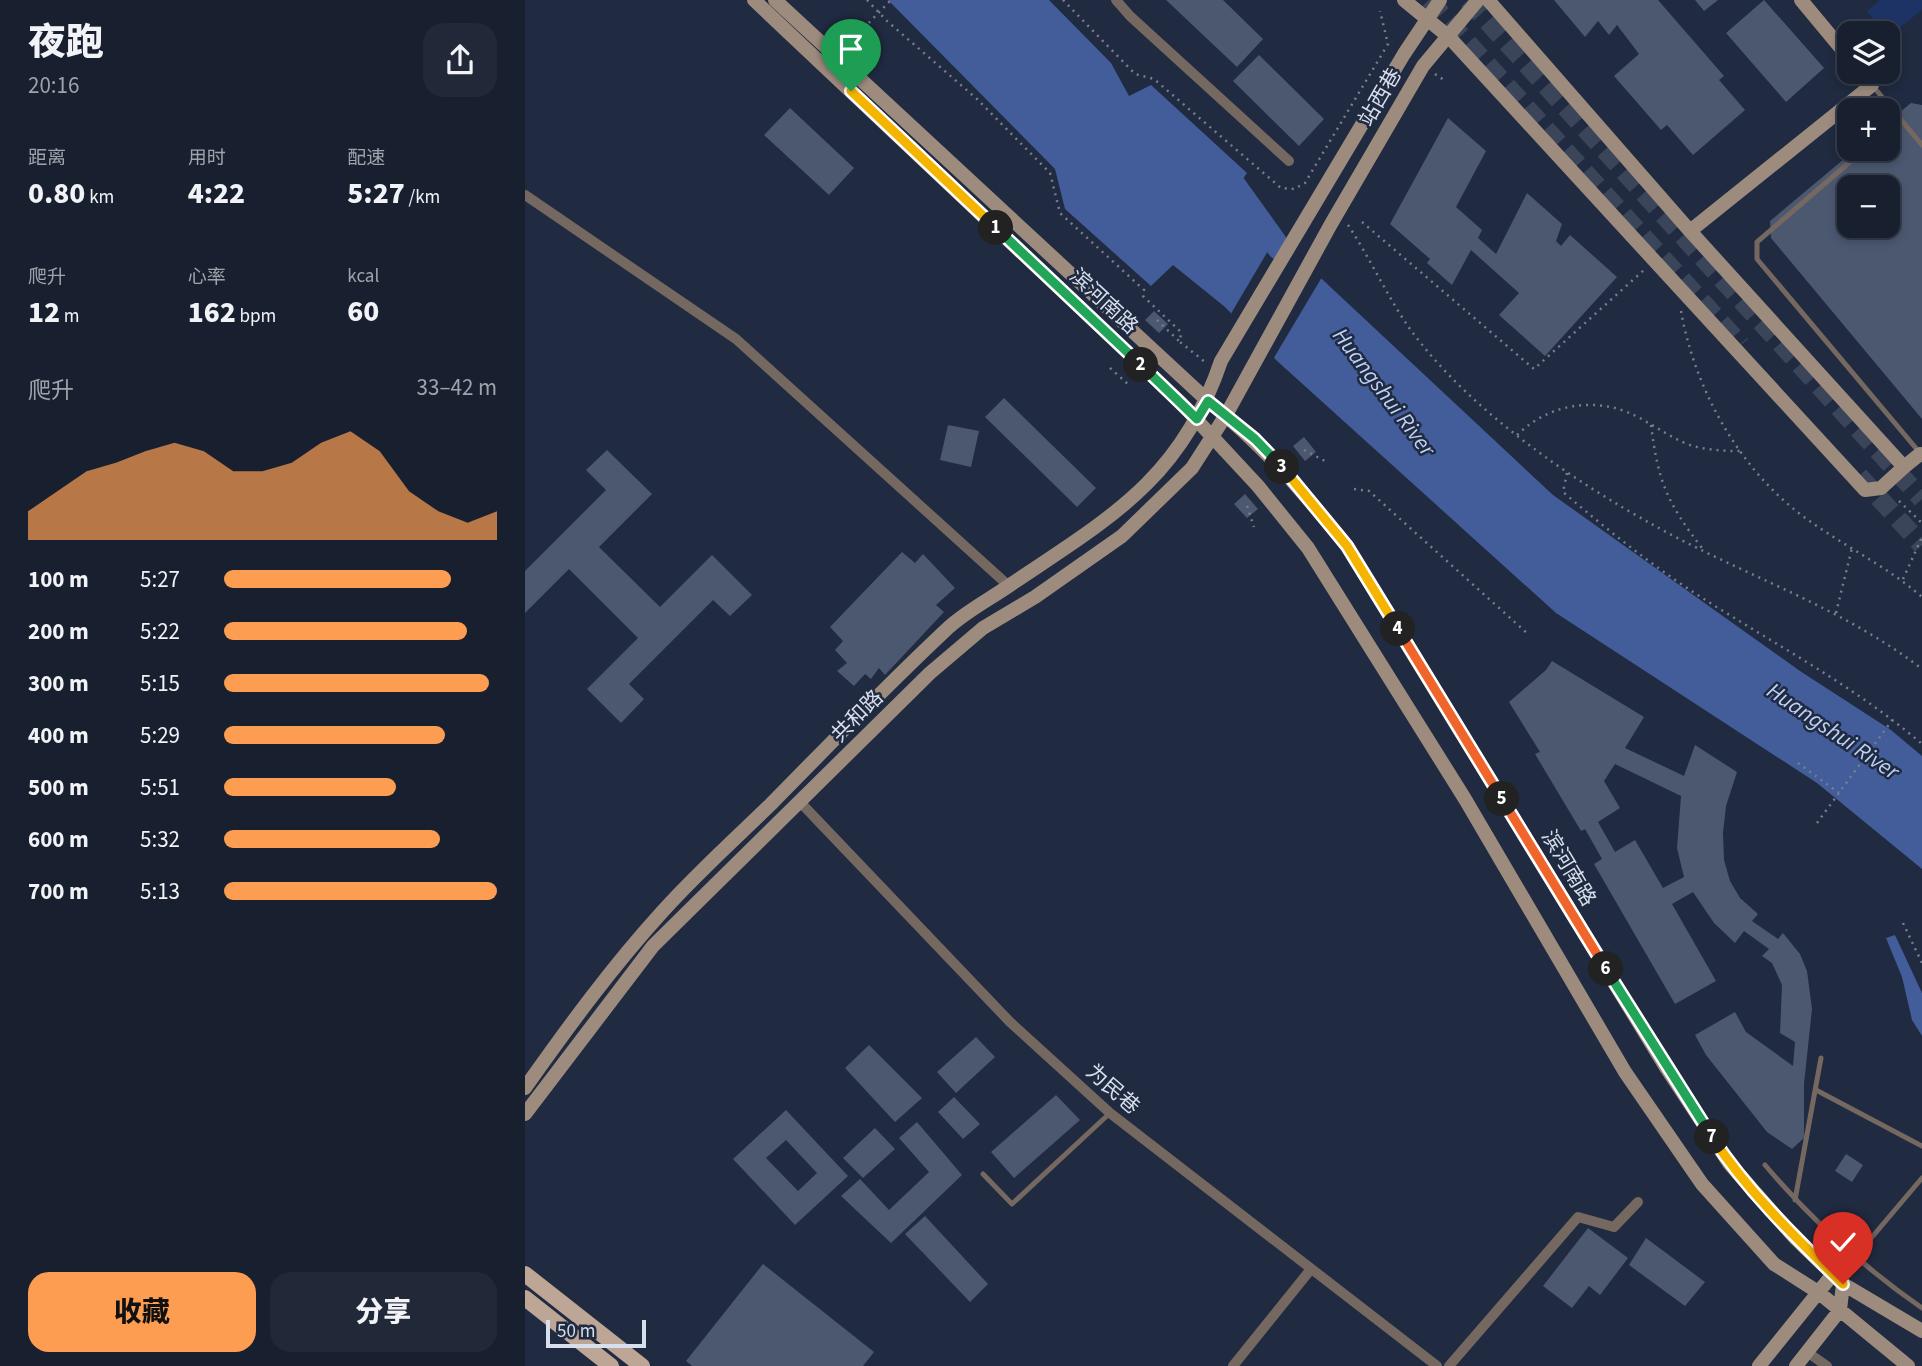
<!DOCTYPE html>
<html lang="zh">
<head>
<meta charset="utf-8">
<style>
  body { margin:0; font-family:"Source Sans 3","Noto Sans SC",sans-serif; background:#212838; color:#f1f3f6; height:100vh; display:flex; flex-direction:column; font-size:26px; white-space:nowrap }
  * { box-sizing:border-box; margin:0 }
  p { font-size:23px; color:#9fa3ab }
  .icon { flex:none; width:38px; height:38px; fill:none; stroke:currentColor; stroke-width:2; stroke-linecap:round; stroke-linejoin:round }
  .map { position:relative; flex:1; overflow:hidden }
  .sheet { display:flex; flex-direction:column; background:#182030; width:525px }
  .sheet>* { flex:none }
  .buttons { position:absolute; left:1312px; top:21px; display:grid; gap:14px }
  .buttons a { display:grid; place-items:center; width:63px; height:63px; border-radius:14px; background:#182030; box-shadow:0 4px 10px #0003,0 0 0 2px #363e4c; font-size:35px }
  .scale { position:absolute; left:21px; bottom:18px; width:100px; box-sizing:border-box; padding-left:7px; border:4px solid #d7deec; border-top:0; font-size:19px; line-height:24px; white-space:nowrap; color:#d7deec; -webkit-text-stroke:5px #202a40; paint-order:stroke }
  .pin { position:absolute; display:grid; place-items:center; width:60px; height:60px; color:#fff; margin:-72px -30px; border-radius:50% 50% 50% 0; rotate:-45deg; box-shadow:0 0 7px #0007 }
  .pin .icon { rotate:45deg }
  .km { position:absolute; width:35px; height:35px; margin:-18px; border-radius:50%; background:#222; color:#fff; font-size:19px; line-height:35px; text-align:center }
  .round { display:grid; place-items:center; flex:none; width:74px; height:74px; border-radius:21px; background:#212838 }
  .overview { display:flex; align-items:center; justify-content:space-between; height:119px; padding:0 28px }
  h1 { font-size:38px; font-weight:800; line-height:52px }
  .metrics { display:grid; grid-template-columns:repeat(3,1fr); gap:10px; height:119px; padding:7px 28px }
  .metrics div { display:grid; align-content:center }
  .metrics b { font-size:30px; font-weight:800 }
  .metrics small { font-size:19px; font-weight:400 }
  .metrics p { font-size:19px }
  .chart { height:196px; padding:14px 28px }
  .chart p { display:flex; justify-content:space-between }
  .chart svg { width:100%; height:126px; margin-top:7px; fill:#fc9d52; opacity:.7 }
  .primary-button { display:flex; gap:14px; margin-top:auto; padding:14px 28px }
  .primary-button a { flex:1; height:80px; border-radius:21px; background:#fc9d52; color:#111; font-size:28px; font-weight:800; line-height:80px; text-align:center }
  .primary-button a+a { background:#212838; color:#f1f3f6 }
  ul { padding:0 28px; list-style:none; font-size:23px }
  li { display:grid; grid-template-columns:112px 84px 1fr; align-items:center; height:52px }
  li i { height:18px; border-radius:9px; background:#fc9d52 }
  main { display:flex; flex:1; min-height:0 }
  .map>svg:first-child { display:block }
</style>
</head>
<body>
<main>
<section class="sheet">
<div class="overview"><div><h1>夜跑</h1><p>20:16</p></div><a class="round"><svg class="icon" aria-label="share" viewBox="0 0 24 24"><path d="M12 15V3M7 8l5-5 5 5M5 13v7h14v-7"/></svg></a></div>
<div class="metrics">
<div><p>距离</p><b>0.80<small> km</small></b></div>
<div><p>用时</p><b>4:22</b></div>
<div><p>配速</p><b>5:27<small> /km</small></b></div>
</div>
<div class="metrics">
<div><p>爬升</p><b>12<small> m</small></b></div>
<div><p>心率</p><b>162<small> bpm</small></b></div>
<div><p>kcal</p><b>60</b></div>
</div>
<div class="chart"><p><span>爬升</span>33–42 m</p>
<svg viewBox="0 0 160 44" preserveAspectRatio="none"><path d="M0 44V34L10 27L20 20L30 17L40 13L50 10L60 13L70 20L80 20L90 17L100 10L110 6L120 13L130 27L140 34L150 38L160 34V44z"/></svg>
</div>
<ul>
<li><b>100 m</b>5:27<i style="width:83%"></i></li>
<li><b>200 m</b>5:22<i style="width:89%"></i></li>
<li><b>300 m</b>5:15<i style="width:97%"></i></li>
<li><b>400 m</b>5:29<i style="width:81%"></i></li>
<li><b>500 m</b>5:51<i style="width:63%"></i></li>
<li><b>600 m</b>5:32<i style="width:79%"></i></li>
<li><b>700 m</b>5:13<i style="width:100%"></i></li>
</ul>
<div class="primary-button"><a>收藏</a><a>分享</a></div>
</section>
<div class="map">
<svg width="1397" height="1366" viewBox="0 0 1397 1366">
  <rect width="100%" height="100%" fill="#202a40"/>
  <path fill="#1d3366" d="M1355 0H1397V10L1363 37 1342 11Z"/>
  <path fill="#425d99" d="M363 0H524L586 63 604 96 626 85 722 173 707 195 1028 495 1275 671 1366 730 1397 756V869L1292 783 1031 613 751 360 700 307 648 265 626 286 540 209 530 169Z
    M1370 935 1397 993V1036L1387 1020 1377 977 1361 938Z"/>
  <path fill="#202a40" d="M753 234 797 277 747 361 704 317Z"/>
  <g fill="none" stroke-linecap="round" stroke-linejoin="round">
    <path stroke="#425d99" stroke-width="24" d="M688 164 706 181 754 248"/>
  </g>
  <path fill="#4c5870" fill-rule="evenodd" d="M641 0H698L738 39 712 67Z
    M1029 0H1133L1199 76 1194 80 1220 110 1168 155 1142 125 1136 130 1089 76 1114 54 1092 25 1084 35 1073 21 1060 37Z
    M1170 0H1193L1179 11Z
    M1239 0 1299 68 1261 102 1201 33Z
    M734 55 799 119 774 146 708 81Z
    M1386 103 1397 105V419L1246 238 1245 221 1331 149H1363V122ZM1325 187H1363V226H1325Z
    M265 108 329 168 304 195 239 135Z
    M923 118 961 151 931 207 957 230 953 238 971 254 1002 193 1037 224 1031 241 1036 246 1045 235 1092 277 1020 356 974 315 994 293 946 250 927 285 902 263 905 259 865 224Z
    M629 311 643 324 634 333 620 320Z
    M479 398 571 488 552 507 460 417Z
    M423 425 454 431 446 467 415 460Z
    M779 437 791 452 780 461 768 446Z
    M82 450 127 494 74 547 135 607 187 555 227 595 205 616 188 600 104 684 119 699 96 723 62 689 113 638 44 569 0 613V571L81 490 61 470Z
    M720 494 733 509 722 518 709 504Z
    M377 552 390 563 398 554 430 588 411 605 419 612 360 675 354 668 346 679 340 674 329 686 312 671 322 663 310 650 318 641 305 627Z
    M1027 661 1119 717 1100 748 1159 776 1170 745 1212 772 1201 806 1198 833 1199 860 1205 881 1215 898 1233 914 1227 921 1253 939 1258 933 1275 954 1282 971 1287 1009 1279 1084V1138L1267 1149 1242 1132 1181 1055 1170 1035 1210 1012 1221 1032 1268 1066 1270 1042 1255 1033 1257 985 1247 963 1237 956 1244 949 1219 931 1210 943 1189 923 1168 892 1147 904 1191 981 1150 1004 1069 864 1077 859 1060 829 1056 831 1010 754 1015 752 984 702 1021 670ZM1090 764 1156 796 1152 848 1159 877 1138 888 1110 840 1090 852 1073 822 1095 808 1079 781Z
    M451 1037 470 1057 431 1093 412 1072Z
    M344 1045 397 1098 370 1122 320 1068Z
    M531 1095 555 1120 489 1178 466 1152Z
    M429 1097 455 1124 438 1139 413 1112Z
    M261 1110 323 1176 270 1225 208 1159ZM261 1140 292 1173 273 1191 241 1158Z
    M392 1122 437 1175 366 1243 316 1196 335 1179 364 1210 404 1172 374 1138Z
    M350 1128 370 1149 338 1178 318 1158Z
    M1321 1154 1338 1165 1327 1182 1310 1171Z
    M400 1216 463 1284 445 1302 380 1234Z
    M1063 1228 1103 1258 1075 1295 1064 1286 1047 1308 1018 1286Z
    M1121 1238 1180 1282 1160 1306 1104 1265Z
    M238 1264 349 1352 338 1366H167L161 1361Z"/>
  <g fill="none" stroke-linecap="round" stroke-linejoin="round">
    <path stroke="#3b455a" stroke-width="19" stroke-dasharray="19 10" stroke-linecap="butt" d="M904 0 1216 345
      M943 0 1397 499
      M1334 476 1397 545"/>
    <path stroke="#767e90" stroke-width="2.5" stroke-dasharray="2 5" stroke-linecap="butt" d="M342 0 362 21 452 99 525 173 535 213 619 290 618 296 656 332 655 342 680 362
      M538 0 610 74 629 79 756 188 769 189 780 183 863 44 855 11
      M319 47 334 33
      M910 74 919 80
      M837 222 1009 369 1119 270
      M823 225C845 258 863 298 885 329 943 409 1046 480 1132 527 1220 576 1317 607 1397 669
      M1156 311C1169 385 1210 462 1270 510 1310 542 1358 563 1397 597
      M632 320 655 342
      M585 368 605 386
      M1126 425C1133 481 1142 503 1177 548
      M992 435C1027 401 1078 395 1120 421 1134 429 1146 437 1162 444 1179 450 1197 451 1215 451
      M779 450 800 461
      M1042 473 1038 492C1079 527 1120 560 1165 590 1243 641 1326 683 1397 744
      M829 489 844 491 1003 634
      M1374 501 1397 523
      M722 506 729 527
      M1378 579 1397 537
      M1311 613 1327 548
      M1273 763 1314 793
      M1292 823 1368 719
      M1378 923 1397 963"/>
    <path stroke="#746860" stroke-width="5" d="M1347 85 1397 145
      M1363 129 1375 119
      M1340 149 1232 242V259L1395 453
      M1291 1090 1397 1146
      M1240 1165C1286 1219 1339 1268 1397 1308
      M458 1174 487 1204 585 1113
      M1270 1200 1296 1058
      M1331 1256 1397 1178"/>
    <path stroke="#746860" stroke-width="10" d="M591 0 605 16 764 161
      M0 195 211 339 484 586
      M275 802 485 1022 585 1113 912 1366
      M1282 1352 1302 1366
      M708 1366 786 1269
      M924 1366 1053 1217 1089 1227 1113 1202"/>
    <path stroke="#9d8b7e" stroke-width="14" d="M229 0 655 402 733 486 783 548 940 799 1100 1072 1177 1184 1249 1264 1293 1292 1383 1366
      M250 0 683 401C739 446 777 490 822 546L1142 1069 1204 1163 1271 1239 1318 1284 1397 1331
      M879 0 924 37 1340 490 1356 488 1379 467 1165 231 963 0
      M1276 0 1325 59
      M1165 231 1347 85 1336 72
      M1379 467 1395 454
      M0 1088C43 1027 87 967 137 912 171 874 209 840 246 804 304 745 362 685 423 628 441 611 467 598 488 583 585 518 657 478 696 361L879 54 915 0
      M0 1114 128 946 405 673 458 628 510 597 597 536 667 468 701 415 806 224 898 66 953 0
      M1234 1366 1308 1274
      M1271 1366 1315 1310 1318 1284"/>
    <path stroke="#bda695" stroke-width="16" d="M0 1274 117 1366
      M0 1298 86 1366"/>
    <path stroke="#767e90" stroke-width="2.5" stroke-dasharray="2 5" stroke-linecap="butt" d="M334 33 366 0"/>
  </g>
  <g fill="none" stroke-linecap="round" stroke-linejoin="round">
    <defs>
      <path id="split-1" d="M326 91 471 228"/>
      <path id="split-2" d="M471 228 616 365"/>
      <path id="split-3" d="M616 365 672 419 683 401 730 439 757 467"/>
      <path id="split-4" d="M757 467 822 546 873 629"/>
      <path id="split-5" d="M873 629 977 799"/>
      <path id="split-6" d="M977 799 1081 969"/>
      <path id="split-7" d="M1081 969 1187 1137"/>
      <path id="split-8" d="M1187 1137C1223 1192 1271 1238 1318 1284"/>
    </defs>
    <use href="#split-1" stroke="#fff" stroke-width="14"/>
    <use href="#split-2" stroke="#fff" stroke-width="14"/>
    <use href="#split-3" stroke="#fff" stroke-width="14"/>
    <use href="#split-4" stroke="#fff" stroke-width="14"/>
    <use href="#split-5" stroke="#fff" stroke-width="14"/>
    <use href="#split-6" stroke="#fff" stroke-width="14"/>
    <use href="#split-7" stroke="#fff" stroke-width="14"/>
    <use href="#split-8" stroke="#fff" stroke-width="14"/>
    <use href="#split-1" stroke="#f5b400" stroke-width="9"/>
    <use href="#split-2" stroke="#22a559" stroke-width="9"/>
    <use href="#split-3" stroke="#22a559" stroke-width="9"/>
    <use href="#split-4" stroke="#f5b400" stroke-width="9"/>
    <use href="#split-5" stroke="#f0652b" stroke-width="9"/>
    <use href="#split-6" stroke="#f0652b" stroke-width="9"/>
    <use href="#split-7" stroke="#22a559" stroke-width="9"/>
    <use href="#split-8" stroke="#f5b400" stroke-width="9"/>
  </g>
  <g text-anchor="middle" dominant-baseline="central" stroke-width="5" stroke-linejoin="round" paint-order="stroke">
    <g font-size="21" fill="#d7deec" stroke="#202a40">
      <text transform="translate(855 97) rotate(-60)">站西巷</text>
      <text transform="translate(579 301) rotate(43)">滨河南路</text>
      <text transform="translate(332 716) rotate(-45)">共和路</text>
      <text transform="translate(1044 868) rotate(59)">滨河南路</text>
      <text transform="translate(588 1089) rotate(41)">为民巷</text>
    </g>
    <g font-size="23" font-style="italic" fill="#bed0f3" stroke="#202a40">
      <text transform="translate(859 392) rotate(53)">Huangshui River</text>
      <text transform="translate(1308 731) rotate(34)">Huangshui River</text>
    </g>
  </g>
</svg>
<div class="buttons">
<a><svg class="icon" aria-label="layers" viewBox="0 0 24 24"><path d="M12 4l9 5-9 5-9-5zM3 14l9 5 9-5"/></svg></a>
<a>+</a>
<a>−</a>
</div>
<div class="scale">50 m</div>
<div class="pin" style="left:326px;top:91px;background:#1e9e55"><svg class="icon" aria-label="arrive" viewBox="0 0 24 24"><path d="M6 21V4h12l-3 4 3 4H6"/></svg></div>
<div class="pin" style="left:1318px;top:1284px;background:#d93025"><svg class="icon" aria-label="check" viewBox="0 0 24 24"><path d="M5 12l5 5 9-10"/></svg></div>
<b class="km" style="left:471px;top:228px">1</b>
<b class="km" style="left:616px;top:365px">2</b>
<b class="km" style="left:757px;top:467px">3</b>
<b class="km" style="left:873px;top:629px">4</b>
<b class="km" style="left:977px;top:799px">5</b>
<b class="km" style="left:1081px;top:969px">6</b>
<b class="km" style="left:1187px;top:1137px">7</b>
</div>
</main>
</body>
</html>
